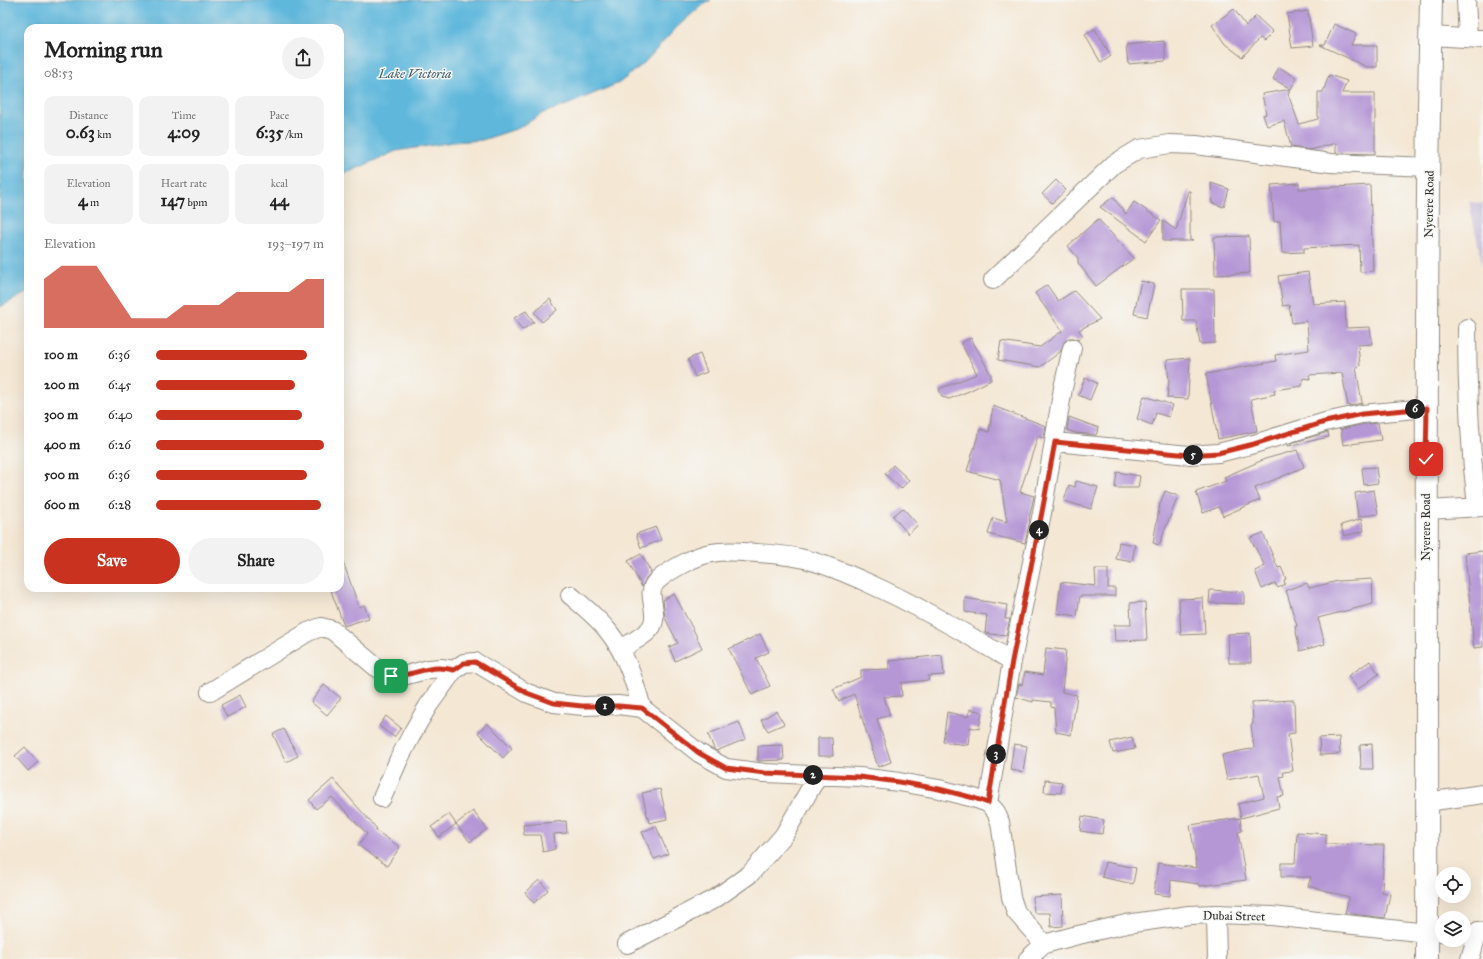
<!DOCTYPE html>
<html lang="en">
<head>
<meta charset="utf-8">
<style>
  body { margin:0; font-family:"IM FELL Great Primer",serif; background:#f2f2f2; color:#222; height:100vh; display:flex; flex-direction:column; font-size:15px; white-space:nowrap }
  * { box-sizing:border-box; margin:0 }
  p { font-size:13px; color:#767676 }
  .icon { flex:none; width:22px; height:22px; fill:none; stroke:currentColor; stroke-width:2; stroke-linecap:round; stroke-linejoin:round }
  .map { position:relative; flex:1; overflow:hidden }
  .sheet { position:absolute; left:24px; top:24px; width:320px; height:568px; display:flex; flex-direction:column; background:#fff; border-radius:12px; box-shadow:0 4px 16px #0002 }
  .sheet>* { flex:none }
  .tools { position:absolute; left:1435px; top:867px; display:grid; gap:8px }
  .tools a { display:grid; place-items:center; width:36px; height:36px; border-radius:50%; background:#fff; box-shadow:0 4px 16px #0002; font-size:20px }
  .pin { position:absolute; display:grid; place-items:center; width:34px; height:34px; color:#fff; margin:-17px; border-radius:8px; box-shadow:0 2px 6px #0006 }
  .km { position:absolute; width:20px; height:20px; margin:-10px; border-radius:50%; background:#222; color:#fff; font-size:11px; line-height:20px; text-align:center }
  .round { display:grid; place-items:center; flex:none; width:42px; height:42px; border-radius:21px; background:#f2f2f2 }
  .headline { display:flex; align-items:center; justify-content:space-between; height:68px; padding:0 20px }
  h1 { font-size:22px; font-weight:700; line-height:30px }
  .stats { display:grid; grid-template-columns:repeat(3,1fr); gap:6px; height:68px; padding:4px 20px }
  .stats div { display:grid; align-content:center; border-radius:10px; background:#f2f2f2; text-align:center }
  .stats b { font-size:17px; font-weight:700 }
  .stats small { font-size:11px; font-weight:400 }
  .stats p { font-size:11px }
  .chart { height:112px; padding:8px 20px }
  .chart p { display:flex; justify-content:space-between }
  .chart svg { width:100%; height:72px; margin-top:4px; fill:#c8321e; opacity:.7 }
  .cta { display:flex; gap:8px; margin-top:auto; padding:8px 20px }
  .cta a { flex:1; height:46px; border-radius:24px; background:#c8321e; color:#fff; font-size:16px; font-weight:700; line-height:46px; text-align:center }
  .cta a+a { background:#f2f2f2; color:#222 }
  ul { padding:0 20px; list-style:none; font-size:13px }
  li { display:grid; grid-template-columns:64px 48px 1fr; align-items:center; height:30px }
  li i { height:10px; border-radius:5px; background:#c8321e }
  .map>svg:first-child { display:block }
</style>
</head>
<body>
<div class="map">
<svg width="1483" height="959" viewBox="0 0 1483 959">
  <rect width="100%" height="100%" fill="#f6f6f2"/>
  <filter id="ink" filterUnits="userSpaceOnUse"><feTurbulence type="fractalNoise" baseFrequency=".025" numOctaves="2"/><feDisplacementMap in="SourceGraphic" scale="8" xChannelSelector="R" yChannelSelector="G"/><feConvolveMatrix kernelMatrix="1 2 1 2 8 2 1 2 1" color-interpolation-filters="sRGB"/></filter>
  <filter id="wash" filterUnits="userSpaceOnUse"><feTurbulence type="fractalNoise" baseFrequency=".012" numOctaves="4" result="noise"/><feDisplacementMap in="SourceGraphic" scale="16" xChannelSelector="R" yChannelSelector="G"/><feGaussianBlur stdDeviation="0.9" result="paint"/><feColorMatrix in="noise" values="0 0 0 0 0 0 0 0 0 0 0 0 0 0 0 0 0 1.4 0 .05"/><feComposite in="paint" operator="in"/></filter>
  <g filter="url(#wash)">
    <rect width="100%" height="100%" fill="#f4e7d4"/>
    <path fill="#c9bfd7" d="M1469 202 1483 203V268Z"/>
    <path fill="#5eb7dc" stroke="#447184" d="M0 0H711L703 4 677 27 643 64 619 83 569 104 543 113 519 128 482 140 453 142 396 151 340 176V28H28V292L0 307Z"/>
    <g id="blocks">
      <path fill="#b597d6" d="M1234 9 1246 26 1256 16 1273 32 1264 41 1260 38 1242 57 1225 44 1212 25Z
        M1308 11 1313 46 1292 48 1287 14Z
        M1334 24 1356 34 1351 45H1377V67H1367L1320 45H1325Z
        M1095 29 1111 56 1101 63 1085 35Z
        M1164 41 1166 61 1128 64 1126 45Z
        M1279 67 1297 78 1288 94 1299 124 1318 119V92H1323L1329 75 1347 81 1342 93H1375V154L1336 153V143L1310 150 1291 147 1284 121 1267 126 1263 115 1266 114 1262 94 1291 89 1273 79Z
        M1056 180 1066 190 1052 203 1042 194Z
        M1211 183 1229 189 1224 207 1212 203Z
        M1299 183V189L1370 185 1373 271 1360 272 1359 245 1304 248V252L1282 253 1280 221 1274 222 1271 185Z
        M1188 191H1190V240L1193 241H1163V221L1176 230Z
        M1113 197 1126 214 1134 202 1161 220 1146 241 1100 207Z
        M1098 219 1134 258 1096 286 1078 263V258L1068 246Z
        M1249 236 1250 273 1215 275 1214 237Z
        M1308 272 1313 304 1345 302 1346 328 1370 327 1372 344 1358 345 1360 366 1356 367 1362 403 1348 406 1342 373 1309 375 1310 379 1303 378 1302 386 1274 390 1275 394 1251 399 1257 431 1218 439 1206 374 1276 361 1275 355 1309 350 1307 321 1292 323 1289 305 1283 306 1278 276Z
        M1141 281 1154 284 1147 317 1134 314Z
        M1047 285 1058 301 1074 291 1100 319 1079 330 1083 336 1078 340 1074 338H1069L1065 341 1060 352 1040 367 998 360 1001 341 1040 347 1062 331 1035 293Z
        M1182 289H1214L1215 343 1200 344 1196 321H1183Z
        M550 299 557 310 542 322 534 312Z
        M526 311 534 322 522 330 514 318Z
        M971 338 991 375V380L969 391 949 399 942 397 939 389 977 374 961 343Z
        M700 354 707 372 695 377 688 359Z
        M1190 358 1188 399 1167 398 1169 381 1167 360Z
        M1085 378 1097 383 1090 400 1078 395Z
        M1144 396 1173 405 1169 417 1156 413 1152 425 1137 419Z
        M993 406 1046 426 1044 438 1038 436 1020 492 1034 496 1029 519 1030 520 1025 543 988 534 993 518 1007 522 1000 480 967 471 980 429 989 432Z
        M1069 417 1099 428 1096 435 1076 433 1067 430Z
        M1378 423 1381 440 1343 445 1341 429 1364 424Z
        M1328 432 1329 437 1288 446V444Z
        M1297 450 1304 467 1255 488 1260 500 1223 516 1219 507 1203 513 1196 492 1226 481 1224 477 1265 459Z
        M893 465 909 480 901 489 885 474Z
        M1376 467 1378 483 1364 485 1362 468Z
        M1117 472 1140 476 1138 488H1115Z
        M1076 481 1098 487 1091 509 1064 501 1069 485 1075 487Z
        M1374 490 1378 514 1358 517 1355 493Z
        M1165 491 1178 496 1159 545 1153 543 1160 504Z
        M903 508 918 525 908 534 893 516Z
        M1361 519 1364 531 1344 536 1341 525Z
        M656 527 661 540 641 548 636 534Z
        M1263 533 1278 568 1281 567 1286 579 1284 580 1285 584 1278 588 1275 583 1262 589 1255 571 1265 566 1250 538Z
        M1119 542 1135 545 1132 562 1116 559Z
        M1483 551V647L1474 648 1465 553Z
        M641 554 651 572 646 578 642 587 628 561Z
        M340 559H342L359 607 364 605 369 618 344 626 330 588H340Z
        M1095 569H1108V588H1115V596H1080L1077 616 1057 613 1061 582 1096 586Z
        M1372 579 1373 604 1318 618 1325 644 1300 651 1295 627 1297 626 1286 590 1307 583 1309 588 1338 581Z
        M1210 590 1244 592V604L1209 603Z
        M674 594 694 631 702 648 675 661 669 647 678 643 665 618 663 600Z
        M965 598 1007 605 1005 619H1010L1006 636 985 633 987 615 965 612Z
        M1203 598 1205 634 1181 635 1179 599Z
        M1145 602 1147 640 1115 641 1114 625H1131L1130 603Z
        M1250 633 1251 663H1229L1228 634Z
        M760 634 769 652 756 658 770 686 752 695 729 649Z
        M1046 648 1066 650 1062 692 1077 695 1071 735 1056 732 1054 708 1051 707V702L1033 700V702L1016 697 1019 684 1022 685 1025 672 1043 675Z
        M942 655 944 675 928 676 929 680 901 683 902 696 884 697 890 715 877 719 891 762 878 767 854 694 839 701 833 689 861 677V670L889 669V661Z
        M1370 661 1379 674 1358 689 1348 676Z
        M324 685 341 698 327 715 311 702Z
        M240 695 246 707 227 717 221 705Z
        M1294 700 1295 733 1288 734 1293 771 1283 772 1284 776 1280 777 1284 796 1277 797 1279 808 1241 818 1238 804 1264 797 1259 774 1227 780 1222 755 1254 748 1251 725 1253 724 1252 702Z
        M970 709 982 712 979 729 970 727 968 745 943 742 947 712 968 717Z
        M776 711 784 724 768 731 761 720Z
        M386 716 401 728 394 737 379 726Z
        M739 722 746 739 716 751 714 749 708 734Z
        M487 723 512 748 503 758 478 733Z
        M284 729 298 756 286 762 273 734Z
        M1132 737 1135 749 1113 753 1110 742Z
        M1339 737 1340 754 1320 755 1319 738Z
        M818 738H832L833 756H818Z
        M1014 744 1027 746 1023 772 1010 770Z
        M1372 744 1373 769H1361L1360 745Z
        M783 745 784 760 758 761V746Z
        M25 747 38 762 28 771 15 756Z
        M333 779 377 829 375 830 400 847 387 866 358 845 367 834 332 797 316 809 309 800Z
        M1045 780 1062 782 1061 793 1044 792Z
        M660 789 667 819 649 823 642 793Z
        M473 811 487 829 470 842 456 824Z
        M449 814 456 824 439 837 431 827Z
        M1082 816 1104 820 1102 834 1080 831Z
        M1240 818 1242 831 1238 832 1246 880 1200 886 1199 884 1171 880 1170 896 1154 894 1158 863 1197 868 1190 825Z
        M566 821 567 833 554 834 555 849 543 852 540 835H524L523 825Z
        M656 826 668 854 654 859 642 832Z
        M1297 832 1326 834V844L1384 845 1382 892 1390 894 1385 918 1345 913 1349 897 1308 886 1311 877H1281V863H1295Z
        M1105 862 1136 868 1133 884 1102 877Z
        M539 880 548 890 534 903 525 893Z
        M1062 895 1063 926 1051 927 1050 913H1034L1033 897Z"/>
    </g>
  </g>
  <g filter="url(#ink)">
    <use href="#blocks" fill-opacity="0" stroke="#908980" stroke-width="1"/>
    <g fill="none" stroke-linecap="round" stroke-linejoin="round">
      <defs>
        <path id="minor" d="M1466 0 1468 38
          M1430 36 1483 39
          M993 280 1114 164 1139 149 1170 144 1196 145 1331 163 1429 167
          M1467 328C1467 388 1470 447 1477 507
          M1055 442 1189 455 1218 453 1254 444 1325 422 1362 414 1427 408
          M1426 510 1483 507
          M570 595C583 606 597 617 608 631 626 653 634 681 642 708
          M621 649C630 643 646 636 652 626 660 611 643 592 658 580 670 570 696 555 712 553 727 550 742 552 757 553 771 554 786 555 800 558 823 563 846 573 868 583 919 606 964 632 1012 661
          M210 692 308 632 321 627 332 630 376 667 391 676H403L429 669 441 668 454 670
          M382 798 399 759 414 730 428 706 454 670 464 663 475 662 527 693 554 703 583 706 618 705 642 708 699 753 726 768 765 773 859 777 899 782 939 789 974 798 988 803 996 812 1000 822 1011 897 1016 912 1044 944
          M1427 802 1483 794
          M988 803 1012 661 1042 513 1063 388 1072 348
          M1216 914 1217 959
          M627 944 716 898 750 874 784 835 818 775
          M1028 959 1044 944 1074 936 1126 924 1189 915 1216 914 1272 916 1427 933 1442 932
          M1470 959 1478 931"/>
        <path id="major" d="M1427 959C1428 639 1424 320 1431 0"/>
      </defs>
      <use href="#minor" stroke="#908980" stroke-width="20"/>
      <use href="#major" stroke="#908980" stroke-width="24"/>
      <use href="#minor" stroke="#fff" stroke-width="18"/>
      <use href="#major" stroke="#fff" stroke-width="22"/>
    </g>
  </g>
  <g fill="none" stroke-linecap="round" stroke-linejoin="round" filter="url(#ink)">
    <defs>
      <path id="route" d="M391 676C408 676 413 672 429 669 437 667 446 668 454 670L464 663 475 662 527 693 554 703 582 706H618L642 708 699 753 726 768 765 773 859 777 899 782 939 789 974 798 988 803 1012 661 1042 512 1055 442 1189 455 1218 453 1254 444 1325 422 1362 414 1427 408 1426 459"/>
    </defs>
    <use href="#route" stroke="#fff" stroke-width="8"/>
    <use href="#route" stroke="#c8321e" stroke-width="5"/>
  </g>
  <g text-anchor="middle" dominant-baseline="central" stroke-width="3" stroke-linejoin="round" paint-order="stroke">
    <g font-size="12" fill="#2b2b2b" stroke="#f6f6f2">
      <text transform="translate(1429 204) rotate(-89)">Nyerere Road</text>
      <text transform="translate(1426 527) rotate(-90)">Nyerere Road</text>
      <text transform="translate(1234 916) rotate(1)">Dubai Street</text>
    </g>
    <g font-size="13" font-style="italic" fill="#3d5c69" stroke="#f6f6f2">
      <text x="415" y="74">Lake Victoria</text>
    </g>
  </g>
</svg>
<div class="tools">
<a><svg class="icon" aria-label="locate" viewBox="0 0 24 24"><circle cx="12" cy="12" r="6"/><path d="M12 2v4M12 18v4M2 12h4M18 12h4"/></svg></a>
<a><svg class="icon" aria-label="layers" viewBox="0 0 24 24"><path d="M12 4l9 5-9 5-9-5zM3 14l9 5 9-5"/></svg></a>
</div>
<div class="pin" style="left:391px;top:676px;background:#1e9e55"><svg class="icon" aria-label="arrive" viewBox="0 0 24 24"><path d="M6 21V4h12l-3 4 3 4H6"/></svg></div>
<div class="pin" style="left:1426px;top:459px;background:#d93025"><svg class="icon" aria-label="check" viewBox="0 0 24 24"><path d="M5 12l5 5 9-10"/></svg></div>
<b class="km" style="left:605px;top:706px">1</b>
<b class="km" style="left:813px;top:775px">2</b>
<b class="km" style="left:996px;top:754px">3</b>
<b class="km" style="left:1039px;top:530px">4</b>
<b class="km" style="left:1193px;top:455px">5</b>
<b class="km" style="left:1415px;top:409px">6</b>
<section class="sheet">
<div class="headline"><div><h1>Morning run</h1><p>08:53</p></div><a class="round"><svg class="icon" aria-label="share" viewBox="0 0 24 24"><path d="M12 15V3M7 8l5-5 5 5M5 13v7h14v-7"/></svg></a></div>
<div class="stats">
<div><p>Distance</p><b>0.63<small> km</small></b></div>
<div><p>Time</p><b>4:09</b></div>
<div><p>Pace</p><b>6:35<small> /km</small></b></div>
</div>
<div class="stats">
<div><p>Elevation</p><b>4<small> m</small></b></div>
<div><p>Heart rate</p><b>147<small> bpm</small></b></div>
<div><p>kcal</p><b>44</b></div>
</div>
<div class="chart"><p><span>Elevation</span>193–197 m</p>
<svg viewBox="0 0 160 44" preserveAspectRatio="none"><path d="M0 44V14L10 6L20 6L30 6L40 22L50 38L60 38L70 38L80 30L90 30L100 30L110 22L120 22L130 22L140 22L150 14L160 14V44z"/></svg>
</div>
<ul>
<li><b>100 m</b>6:36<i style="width:90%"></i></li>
<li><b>200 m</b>6:45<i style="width:83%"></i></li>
<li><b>300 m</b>6:40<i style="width:87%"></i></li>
<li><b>400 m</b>6:26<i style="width:100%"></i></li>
<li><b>500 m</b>6:36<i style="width:90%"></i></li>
<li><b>600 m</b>6:28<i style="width:98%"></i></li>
</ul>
<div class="cta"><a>Save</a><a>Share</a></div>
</section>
</div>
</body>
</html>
